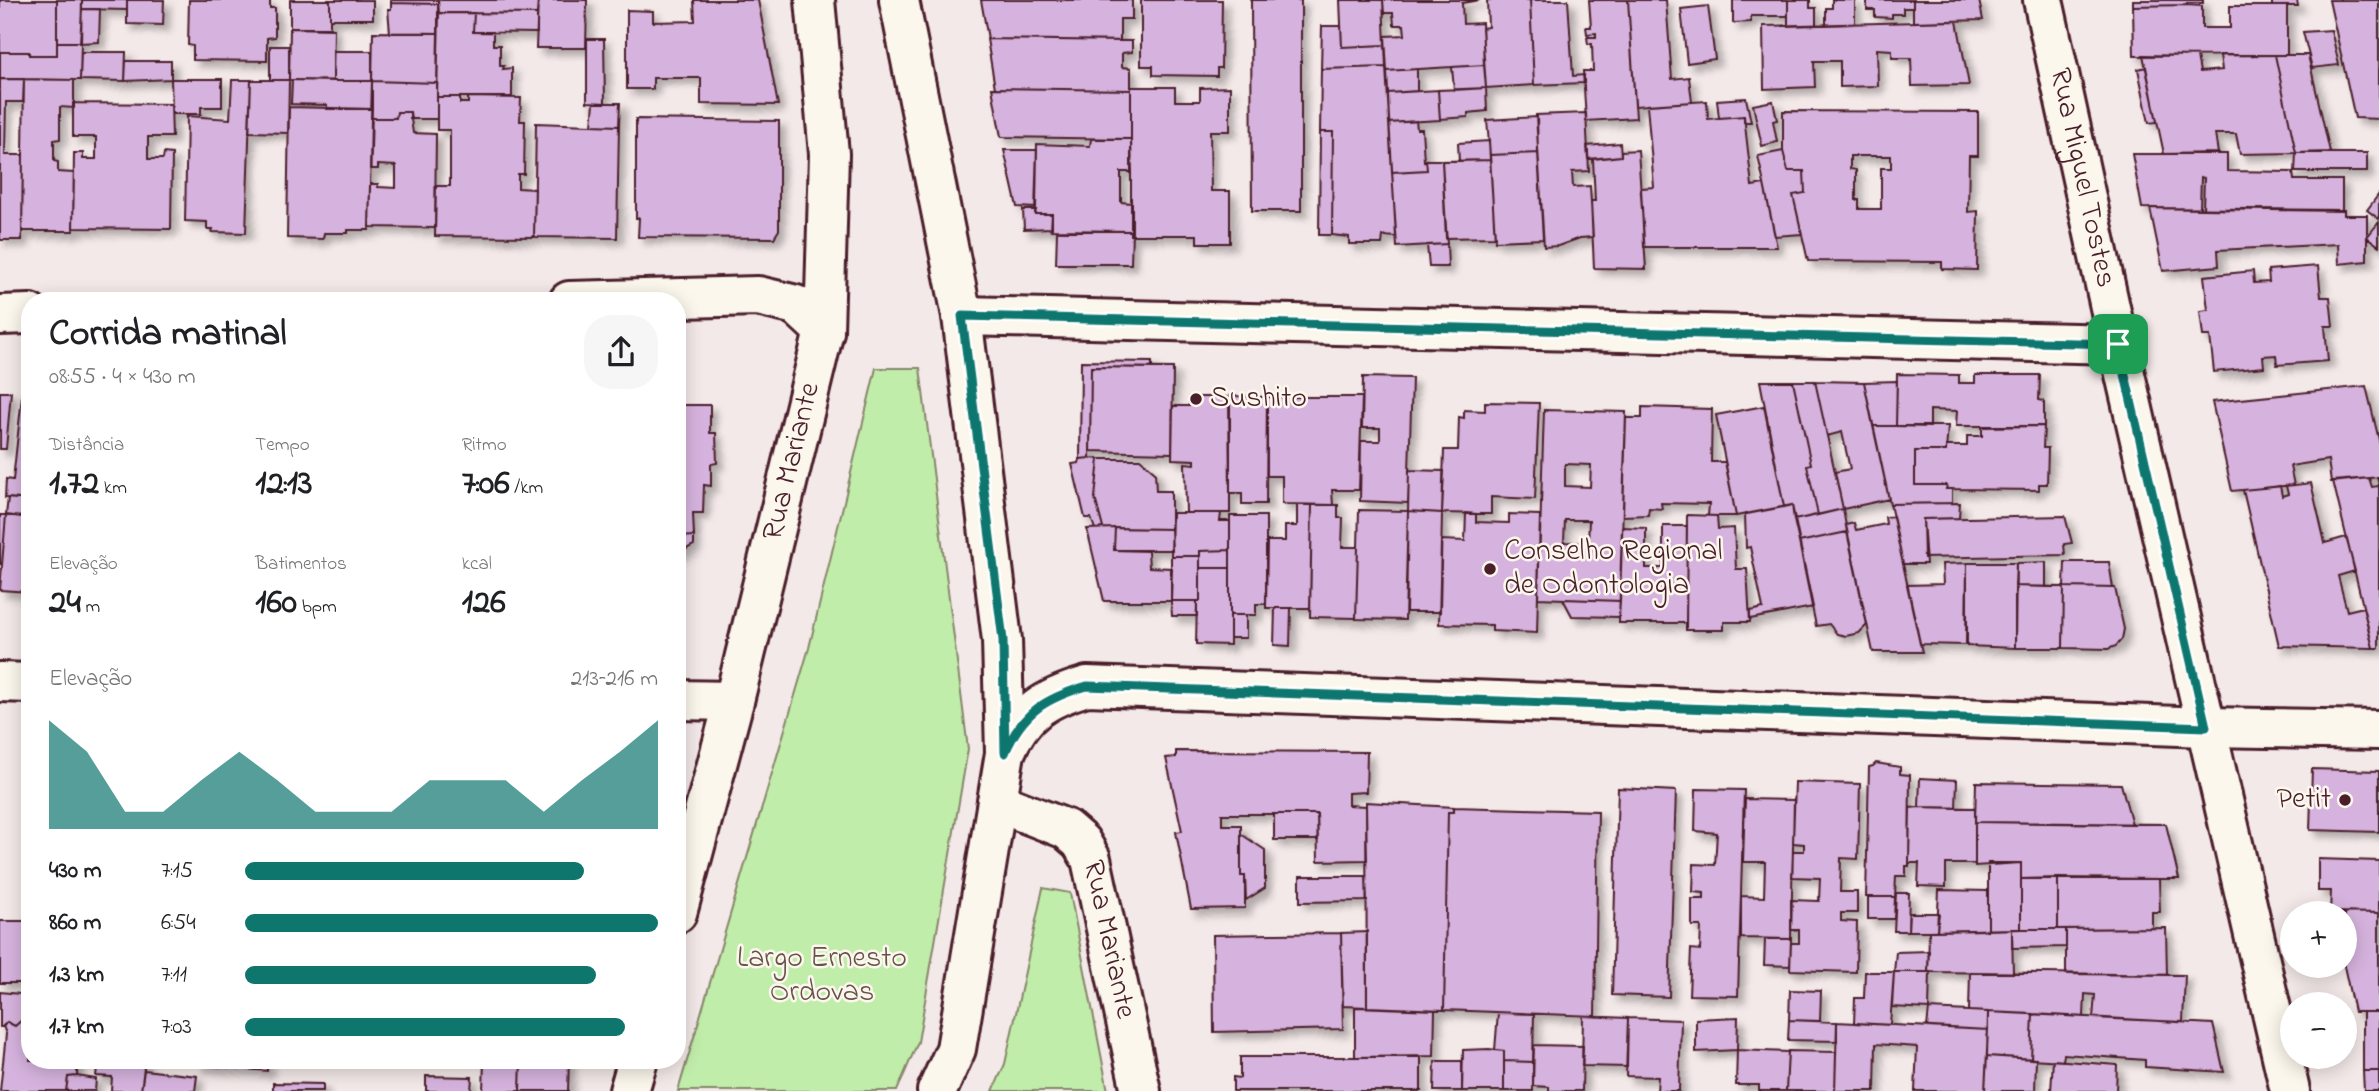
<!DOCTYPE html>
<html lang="pt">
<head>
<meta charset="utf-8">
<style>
  body { margin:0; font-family:"Indie Flower",sans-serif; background:#f6f6f6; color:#202124; height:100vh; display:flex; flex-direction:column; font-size:26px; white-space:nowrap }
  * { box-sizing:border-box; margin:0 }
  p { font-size:23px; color:#757577 }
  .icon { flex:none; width:38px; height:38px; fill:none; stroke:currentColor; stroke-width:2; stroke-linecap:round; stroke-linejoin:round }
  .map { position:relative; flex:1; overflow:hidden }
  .sheet { position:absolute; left:21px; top:292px; width:665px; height:777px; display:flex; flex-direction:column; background:#fff; border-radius:28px; box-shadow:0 4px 18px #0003 }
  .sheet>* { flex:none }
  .tools { position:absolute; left:2280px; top:901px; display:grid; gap:14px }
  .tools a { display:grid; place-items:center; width:77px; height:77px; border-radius:50%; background:#fff; box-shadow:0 4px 18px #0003; font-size:35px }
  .pin { position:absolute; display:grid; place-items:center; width:60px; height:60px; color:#fff; margin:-30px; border-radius:14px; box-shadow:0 4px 10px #0006 }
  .round { display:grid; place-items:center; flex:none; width:74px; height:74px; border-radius:28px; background:#f6f6f6 }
  .summary { display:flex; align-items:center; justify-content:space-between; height:119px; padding:0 28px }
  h1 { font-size:38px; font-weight:800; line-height:52px }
  .stats { display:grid; grid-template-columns:repeat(3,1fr); gap:10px; height:119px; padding:7px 28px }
  .stats div { display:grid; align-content:center }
  .stats b { font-size:35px; font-weight:800 }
  .stats small { font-size:19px; font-weight:400 }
  .stats p { font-size:19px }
  .chart { height:196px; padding:14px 28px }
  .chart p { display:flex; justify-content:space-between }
  .chart svg { width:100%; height:126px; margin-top:7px; fill:#0f766e; opacity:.7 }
  ul { padding:0 28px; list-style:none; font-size:23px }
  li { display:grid; grid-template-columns:112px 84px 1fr; align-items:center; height:52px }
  li i { height:18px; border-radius:9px; background:#0f766e }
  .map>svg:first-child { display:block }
</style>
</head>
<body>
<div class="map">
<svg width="2379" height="1091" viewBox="0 0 2379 1091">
  <defs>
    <filter id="shadow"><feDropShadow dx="6" dy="6" stdDeviation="3.5" flood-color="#0004"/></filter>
  </defs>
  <rect width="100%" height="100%" fill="#f4e9e9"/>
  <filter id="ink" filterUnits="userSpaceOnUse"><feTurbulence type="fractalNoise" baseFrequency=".0143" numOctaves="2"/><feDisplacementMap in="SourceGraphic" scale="14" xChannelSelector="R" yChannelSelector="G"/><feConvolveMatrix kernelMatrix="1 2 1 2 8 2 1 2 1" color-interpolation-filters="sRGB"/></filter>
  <g filter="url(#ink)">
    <path fill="#c1edaa" stroke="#86866a" stroke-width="2" d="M876 368H920L968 749 918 1042 897 1091H678L809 648Z
      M1043 888 1070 893 1108 1091H993L1005 1064Z"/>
    <path fill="#d6b3de" stroke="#4a1f2b" stroke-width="2" fill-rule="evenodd" filter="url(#shadow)" d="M0 0H57V55H29V52H0Z
      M57 0H82L81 42H57Z
      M82 0H127V10L82 9Z
      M127 0H164L163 25 127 24Z
      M189 0H270V8H275V37L267 38V61L193 60V46L188 45Z
      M290 0H330V28H290Z
      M330 0H373V19H330Z
      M391 0H438V4L391 3Z
      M438 0H538L537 14 439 13Z
      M538 0H587L586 48H536Z
      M694 0H758L778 105 701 104V78H653V89H627V10L653 11V22L695 21Z
      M981 0H1132V19H1120V41L988 39Z
      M1141 0H1222L1221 68H1217V76L1153 75V66H1141Z
      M1251 0H1301V211H1252Z
      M1340 0H1383L1385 45 1342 47Z
      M1383 0H1480L1462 3 1463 24 1482 23 1484 65 1387 71 1385 36 1405 35 1404 25H1394L1393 13H1384Z
      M1487 0H1530L1534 85 1486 88 1482 28 1488 27Z
      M1530 0H1568L1573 76 1584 75V83L1534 85Z
      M1589 0H1628L1636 118 1586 121 1583 71H1593L1592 44H1588L1587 37H1596V33L1587 34 1586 27H1591Z
      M1628 0H1666L1672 79 1689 77 1692 102 1635 106Z
      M1733 0H1788V16H1751V22L1733 23Z
      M1788 0H1810V8H1816V25L1788 26Z
      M1832 0H1855V24L1826 25V8H1832Z
      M1867 0H1913V8H1903V14H1892V18L1875 17V10H1867Z
      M1913 0H1979L1983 20 1913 22Z
      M2133 0H2203V3H2187V5L2133 6Z
      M2272 0H2297L2298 6H2272Z
      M2329 0H2379V119L2355 118Z
      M391 3 438 4V33H390L388 9H391Z
      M2187 5 2202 6V28H2230V6H2287V55L2134 56 2133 6Z
      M1708 6 1715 59 1687 63 1681 9Z
      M82 9H100L99 42 80 43Z
      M439 13H474L473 32H493V45H500V66H504L503 69 512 68V97H437Z
      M474 13 537 14V33L473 32Z
      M1957 21 1969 85 1912 86 1911 58H1892V50L1877 49 1878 86 1840 87V61H1814L1815 87 1764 89 1763 26Z
      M1322 26H1341L1342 47 1385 45 1386 67 1321 69Z
      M290 28 334 29 333 81 289 80Z
      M2331 30 2339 65 2312 68 2303 32Z
      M373 32 438 33 437 83 372 81Z
      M587 39H604L605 103 587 102Z
      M987 39 1132 41V52L1122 53V67L1131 68V90L995 88Z
      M57 42H81L80 80 0 79V52H29V55H57Z
      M270 46H289V80H270Z
      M333 51H372V81H333Z
      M81 52H126L125 81 80 80Z
      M2143 55 2197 56 2200 72 2222 70 2220 55H2275L2296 153 2240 154 2236 134H2215L2218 153 2164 154Z
      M2275 55H2308L2330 152 2296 153Z
      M126 61H171V79L125 81Z
      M1484 65 1486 88 1454 90 1452 67Z
      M1386 67 1396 237 1383 236 1382 244H1349V237L1332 235 1333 132H1320L1321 69Z
      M2146 67 2157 122 2149 123 2138 69Z
      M1417 69V91L1388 93 1387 71Z
      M0 79H24L23 102H6L5 155H23L22 240H0Z
      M24 79 74 80V108L60 107V139L54 140V161L58 162V172L74 173 73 231H22Z
      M171 79H222V107H201V114H172Z
      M232 80H251L246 233 212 232 213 229H207V222L185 221 187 116 230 119Z
      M251 80H289L288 133 249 132Z
      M292 80 372 81V109H327V105L291 104Z
      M372 81 437 83V119H410V112H397L396 118H371Z
      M1131 87H1175V101H1200V88L1230 87V131H1210L1211 191H1230V243H1197V235H1131Z
      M992 88 1131 90V139L1001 137Z
      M1486 88 1487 111 1468 113V117L1440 119 1438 90Z
      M1438 90 1440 120 1389 123 1388 93Z
      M437 97H460V103H468V97L521 98 520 121H525L524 174H518V188L535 189 534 237 435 236 436 186H450V130H437Z
      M1746 98 1751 122H1744V116L1719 118 1717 100Z
      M1707 101 1708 119 1744 116 1752 186 1764 184 1777 247H1644L1641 188 1654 187 1647 105Z
      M1773 101 1777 120 1773 121 1777 142 1762 146 1753 105Z
      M73 103 171 104 172 137H148V159H163L164 153 172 154 171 229 73 228 74 153H83V159H96V137H73Z
      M594 103H620L619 126 592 125Z
      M289 107 372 109 369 230H348V233H324L323 239 287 238Z
      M1783 111 1978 112V156H1969L1968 212 1978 211 1977 270 1942 269V262L1808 261 1793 195 1805 193 1804 171H1788L1783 151ZM1850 156H1891V168H1881V209H1859V200H1856V170L1850 169Z
      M397 112H410L413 133 436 134 435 228 369 227 370 184H378V187L396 188V166L378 165V169H370L371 118H396Z
      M1586 113 1589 171 1572 172 1573 187 1590 186 1593 237 1580 238 1558 246 1544 247 1536 115Z
      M1537 117 1538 153 1490 155 1487 120Z
      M636 119 779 121V230L774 238 638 237 639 218H636Z
      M1416 121 1417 129H1422L1424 161 1426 160 1427 170 1392 172 1389 123Z
      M536 123 619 126 617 238 534 237Z
      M1320 132H1333L1332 235H1319Z
      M1091 139H1131L1132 172H1121V202L1132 203V231L1051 230 1052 214H1035L1037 144 1090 146Z
      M1489 141 1490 160 1459 161 1458 143Z
      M1620 143 1621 156 1588 159 1587 146Z
      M1004 150H1037L1036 208 1017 207Z
      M1638 150 1646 269 1594 268 1591 201H1595L1593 159 1621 156V151Z
      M1783 151 1788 171H1804L1805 193 1793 195 1802 234 1775 236 1758 156Z
      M1538 153 1543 239 1495 241 1490 155Z
      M2296 153H2367V172H2295Z
      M2132 154H2227V171L2293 172 2294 180H2342V211L2203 209 2204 178 2201 177 2200 209 2142 208Z
      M1426 160H1442L1447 244 1397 247 1392 172 1427 170Z
      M1490 160 1495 237 1446 238 1442 161Z
      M2379 194V219L2367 210Z
      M2150 208 2344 210V215H2367V261L2339 264 2338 244 2218 250 2219 266 2163 271Z
      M1023 210H1036L1035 214H1052V228L1024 229Z
      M2379 222V246L2367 237Z
      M1057 231H1132L1131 264H1056Z
      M1447 244 1448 267H1429L1427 245Z
      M2318 266 2321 297H2330L2333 326H2325L2328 361 2277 365 2276 355 2263 356 2264 367 2214 372 2210 336H2203L2200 311 2208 310 2204 276 2253 271 2254 283 2269 282 2268 270Z
      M1081 361 1152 362V368L1091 367 1090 458 1080 459Z
      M1091 367 1173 368 1172 453 1090 451Z
      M25 368H30V500L5 498 6 479 13 480Z
      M1897 374 1959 375V383H1975V375H2040L2039 400 2044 401V426H1956L1957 411 1930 410V427L1896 426Z
      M1363 377 1412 378 1408 503 1360 501 1361 441H1380V428H1362Z
      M1760 381H1793L1811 464 1807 465 1818 515 1794 520 1792 505 1784 507Z
      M1793 381H1815L1843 509 1818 515 1807 465 1811 464Z
      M1815 381 1864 382 1889 499 1843 509 1835 472 1850 469 1842 432 1827 436Z
      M1897 381 1896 426H1873L1864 382Z
      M2366 386 2379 440V477L2331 482 2328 460 2290 466 2294 485 2232 491 2212 402Z
      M0 392H11L6 449H0Z
      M1229 396 1267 397 1266 504H1242V493H1230Z
      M1189 397H1226V406H1230V513H1186L1185 463 1195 464V460L1172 459 1173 406H1189Z
      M1267 397H1362L1359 490H1332L1333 505 1282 504V476H1267Z
      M1485 402 1539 403 1535 499 1491 497V514L1442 513 1444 450H1458L1459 417 1464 418V410L1485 411Z
      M677 405H710V433H716L717 463 711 464V486L704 485 703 513H693L694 536 677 537Z
      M1764 406 1784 507 1736 516 1716 415Z
      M1642 407 1712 409 1711 462H1725L1736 516H1708L1709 504 1661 503 1662 509 1649 508 1648 515 1623 516 1626 418H1642Z
      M1544 410 1626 412 1620 601 1538 598ZM1565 464 1591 465 1590 487 1565 486ZM1565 520H1589L1588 543 1564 542Z
      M1873 426H1948L1946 451H1915V485H1947L1946 489H1952V503L1890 504Z
      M2044 426 2043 448H2048L2047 484H2039V490L1952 489H1946L1947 485H1915V451H1946V446H1967V436H1982V427Z
      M1090 458 1099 459 1095 498 1103 528 1095 529 1091 518H1085L1072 464 1079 463 1080 459Z
      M1099 459H1140L1155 472 1156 491H1171V529L1103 528 1095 498Z
      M1409 470 1444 471 1442 513 1408 511Z
      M2377 477H2379V648H2373L2333 481 2369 478 2372 487 2379 486Z
      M2311 483 2325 543 2346 537 2355 571 2338 576 2347 611 2363 607 2373 648 2279 646 2243 490 2280 486 2282 496 2288 494 2286 486Z
      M8 498 30 500V518L6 515Z
      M1960 503 1959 518 1923 519 1926 564H1903L1890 504Z
      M1297 505H1312L1310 608H1266L1267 541H1285V526H1297Z
      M1312 505H1338V518H1343L1342 547H1358L1356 618 1310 617Z
      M1792 505 1813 607 1750 619V611L1763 608 1750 547 1746 548 1745 514Z
      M1843 509 1847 532 1799 542 1794 520Z
      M1359 510 1408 511 1405 620 1356 619Z
      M1408 511 1442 513 1440 612H1406Z
      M1172 513H1221L1220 521H1230V550L1200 551V556H1171Z
      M1466 513 1476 514V522L1509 523V514L1540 515 1537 633 1492 631V625L1439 624 1441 540 1465 541Z
      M0 515H6L2 565 0 564Z
      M6 515 30 518V592L0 590Z
      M1687 515 1717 516 1718 529 1734 528 1736 569H1747L1750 622H1724V630H1686Z
      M1230 516H1266V604H1256V615H1230Z
      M1893 516 1903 564 1922 652H1873L1846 525 1854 523 1856 530 1886 524 1885 517Z
      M2065 516 2072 543 2064 544 2065 555 1924 558 1923 519Z
      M1663 526H1687L1686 623H1619L1622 527 1646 528V568H1663Z
      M1115 528 1114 550 1148 551 1149 567 1172 568 1171 601H1104L1087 529Z
      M1115 528 1171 529 1172 550H1114Z
      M1847 532 1867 625 1859 633 1846 636 1837 634 1829 624 1816 626 1799 542Z
      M694 536V545L677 554V537Z
      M1230 550V568H1200V551Z
      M1171 556H1200V601H1171Z
      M2046 562V587L2015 586 2016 563Z
      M2065 562H2109L2113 588 2064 587Z
      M1967 563H2016L2015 648 1967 646Z
      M1967 563 1966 645 1920 644 1907 585 1943 584 1942 564Z
      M1200 568H1230V645L1196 644 1197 601H1200Z
      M2015 586 2064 587 2063 648H2015Z
      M2064 587 2115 588 2124 629 2122 639 2116 646 2108 649 2063 648Z
      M1563 599 1620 601 1619 617 1572 616Z
      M1171 601H1197V616H1172Z
      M1275 608H1291L1290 646 1274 645Z
      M1230 615H1246V638H1230Z
      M1176 751 1367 752 1366 792 1348 793V805L1366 806 1367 860 1318 861 1317 814H1222V825H1241V876H1245V908L1191 909 1176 832 1182 831 1166 758 1176 757Z
      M1876 763 1900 767V774L1910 775 1909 866H1906V876H1896L1895 897H1866L1869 767 1873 766Z
      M2312 769 2379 771V832L2310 830Z
      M1920 778 1957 780 1956 808 1919 807Z
      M1795 782 1860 784 1858 859 1841 858 1840 892H1857V913H1841V921L1857 922 1856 972 1790 970 1791 943H1799V930H1791V900L1819 901 1820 878 1792 877 1793 851H1804V844L1793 843Z
      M1976 782 2121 784 2132 824 1975 822Z
      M1618 788 1676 791 1669 997 1612 995Z
      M1696 789 1744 790 1738 996 1689 995 1691 949 1700 950 1701 926H1692V899H1704V893L1693 892 1694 864 1715 865 1717 833 1695 831Z
      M1745 799 1794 800 1791 939 1741 938V896L1764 897 1765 862H1743Z
      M1366 802 1454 807V812H1448L1444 1010 1367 1007Z
      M1454 807 1598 811 1595 1016 1444 1010 1448 812H1454Z
      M1919 807 1975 808V864H1946V887L1918 886 1919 863H1909L1910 808Z
      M1274 814H1317L1318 840H1274Z
      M1975 822 2166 824 2179 879H2021V863L1975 866Z
      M1241 834 1265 850V888L1246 900 1245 876H1241Z
      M2318 859 2379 861V913L2330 912 2331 891H2318Z
      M1988 863H2021V929L1988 930Z
      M1300 876H1366L1367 901 1300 902Z
      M2058 878V929H2021V879Z
      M2058 878 2159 879 2160 912H2152V928L2058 929Z
      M1939 890 1988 891V930L1937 931Z
      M1896 893H1909L1908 931H1894Z
      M1868 897H1895L1894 919H1868Z
      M2332 912 2379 913V1012H2354L2344 966 2345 914Z
      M1909 913H1939L1937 931H1908Z
      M0 921H30V983H0Z
      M2166 928 2167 975 2066 974V929Z
      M2012 929 2013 973 1928 972 1929 931Z
      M2012 929H2066V947L2012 948Z
      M1367 932V1007L1343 1006 1341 933Z
      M1341 933 1343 1029 1214 1032 1213 935Z
      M1765 939H1791L1790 966 1764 965Z
      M1929 951 1928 972H1894L1896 952Z
      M1865 972H1894L1890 1025 1854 1023 1855 998H1864Z
      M1894 972H1930L1929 1009 1892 1007Z
      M1970 972 2185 975 2183 1022 2093 1018 2095 995 2085 994 2084 1017 1969 1011Z
      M1790 990 1821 991 1820 1021 1789 1020Z
      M0 992 30 995V1019L24 1018 15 1026 7 1022 3 1027H0Z
      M1355 1007 1435 1010 1434 1056 1355 1057Z
      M1929 1009 1988 1012V1030L1927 1027Z
      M1988 1012 2033 1014 2031 1059 1987 1056Z
      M2363 1012H2379V1071H2363Z
      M1498 1013 1534 1014 1533 1062 1504 1061V1051L1495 1050Z
      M2033 1014 2213 1024 2224 1072 2145 1067V1060L2064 1054 2063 1061 2031 1059Z
      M1583 1016 1628 1018 1627 1067 1582 1066Z
      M1738 1017 1737 1050 1696 1052V1019Z
      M24 1018 30 1019V1060H78L77 1076 68 1077 66 1091H0L6 1034 3 1026 7 1022 15 1026Z
      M1628 1018 1681 1020 1679 1091H1657L1658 1077 1626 1076Z
      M1789 1020 1837 1022V1041L1788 1040Z
      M1837 1022 1988 1030 1985 1091H1915L1917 1047 1876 1044 1875 1091H1835Z
      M1534 1045 1583 1046 1582 1091H1549V1087L1533 1086Z
      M1489 1049 1504 1051V1091H1462L1463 1050Z
      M1737 1050 1788 1052 1786 1091H1759V1085H1736Z
      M1788 1051 1836 1052 1835 1091H1786Z
      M1987 1056 2036 1059 2035 1091H1985Z
      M1240 1057H1421V1091H1233V1077L1240 1078Z
      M98 1060H145L141 1091H111L112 1077 96 1076Z
      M198 1060H267V1071L198 1065Z
      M484 1060H521L520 1091H483Z
      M521 1060H569L568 1091H520Z
      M2053 1060 2117 1065 2116 1091H2051Z
      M1435 1061H1462V1091H1434Z
      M1504 1061 1533 1062V1091H1504Z
      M144 1070 197 1076 195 1091H141Z
      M2363 1071H2379V1091H2364Z
      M77 1076 96 1079 95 1091H66L68 1077Z
      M426 1076 472 1077 471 1091H426Z
      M273 1083 323 1084V1091H273Z"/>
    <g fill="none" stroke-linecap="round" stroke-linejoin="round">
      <defs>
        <g id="street">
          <path d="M569 301 758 296 796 305 824 331"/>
          <path d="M0 315 30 314"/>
          <path d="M962 316 2118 344"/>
          <path d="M0 682 30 683"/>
          <path d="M677 700 734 701"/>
          <path id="s1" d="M997 802 1066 829 1081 842 1091 859 1141 1091"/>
        </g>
        <g id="secondary">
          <path d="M899 0 962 316 1002 640 1005 753 956 1049 937 1091"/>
          <path id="s2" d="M2043 0 2118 344 2290 1091"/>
          <path d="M1005 753C1022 712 1046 698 1087 686L2206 727 2379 730"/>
          <path id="s3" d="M677 913 734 701 824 331 829 154 815 0"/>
          <path d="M629 1091 638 1060"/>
        </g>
      </defs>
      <use href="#street" stroke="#4a1f2b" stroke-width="44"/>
      <use href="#secondary" stroke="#4a1f2b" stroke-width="44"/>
      <use href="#street" stroke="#fbf7ec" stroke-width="38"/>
      <use href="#secondary" stroke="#fbf7ec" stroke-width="38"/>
    </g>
  </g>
  <g fill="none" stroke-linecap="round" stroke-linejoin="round" filter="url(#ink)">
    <defs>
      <path id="route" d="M962 316 2118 344 2206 727 1087 686C1046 698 1022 712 1005 753L1003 640Z"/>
    </defs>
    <use href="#route" stroke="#fff" stroke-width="14"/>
    <use href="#route" stroke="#0f766e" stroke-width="9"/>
  </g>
  <g fill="#4a1f2b" stroke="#fbf7ec" stroke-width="2.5">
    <circle cx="1196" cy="399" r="7"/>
    <circle cx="1490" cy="569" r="7"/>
    <circle cx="2345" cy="800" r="7"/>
  </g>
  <g text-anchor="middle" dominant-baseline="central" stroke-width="5" stroke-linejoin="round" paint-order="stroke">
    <g font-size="30" fill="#4a1f2b" stroke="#fbf7ec">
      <text stroke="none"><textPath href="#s2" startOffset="182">Rua Miguel Tostes</textPath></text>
      <text stroke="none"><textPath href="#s3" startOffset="466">Rua Mariante</textPath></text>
      <text stroke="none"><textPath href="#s1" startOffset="196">Rua Mariante</textPath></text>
    </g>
    <g font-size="30" fill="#4a1f2b" stroke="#fbf7ec" text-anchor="start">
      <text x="1210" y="399">Sushito</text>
      <text x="1504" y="552">Conselho Regional<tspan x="1504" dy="34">de Odontologia</tspan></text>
      <text x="2331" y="800" text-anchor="end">Petit</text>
    </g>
    <g font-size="30" fill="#68524b" stroke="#fbf7ec">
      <text x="822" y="959">Largo Ernesto<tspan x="822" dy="34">Ordovas</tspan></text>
    </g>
  </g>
</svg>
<div class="tools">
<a>+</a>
<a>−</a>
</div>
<div class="pin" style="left:2118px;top:344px;background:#1e9e55"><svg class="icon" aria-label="arrive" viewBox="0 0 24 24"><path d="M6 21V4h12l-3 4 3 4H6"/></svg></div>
<section class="sheet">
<div class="summary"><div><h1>Corrida matinal</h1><p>08:55 · 4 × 430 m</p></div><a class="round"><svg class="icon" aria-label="share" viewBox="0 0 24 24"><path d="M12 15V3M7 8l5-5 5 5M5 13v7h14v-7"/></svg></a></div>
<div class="stats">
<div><p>Distância</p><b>1.72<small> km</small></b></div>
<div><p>Tempo</p><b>12:13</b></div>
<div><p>Ritmo</p><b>7:06<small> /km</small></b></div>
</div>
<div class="stats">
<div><p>Elevação</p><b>24<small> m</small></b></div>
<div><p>Batimentos</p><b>160<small> bpm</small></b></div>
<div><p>kcal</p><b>126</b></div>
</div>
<div class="chart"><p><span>Elevação</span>213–216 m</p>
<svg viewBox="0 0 160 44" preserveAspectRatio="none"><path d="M0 44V6L10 17L20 38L30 38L40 27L50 17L60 27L70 38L80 38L90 38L100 27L110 27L120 27L130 38L140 27L150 17L160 6V44z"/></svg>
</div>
<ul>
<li><b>430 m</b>7:15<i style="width:82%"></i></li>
<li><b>860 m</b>6:54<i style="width:100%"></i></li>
<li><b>1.3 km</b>7:11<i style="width:85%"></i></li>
<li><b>1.7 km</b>7:03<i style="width:92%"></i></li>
</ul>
</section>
</div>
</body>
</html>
